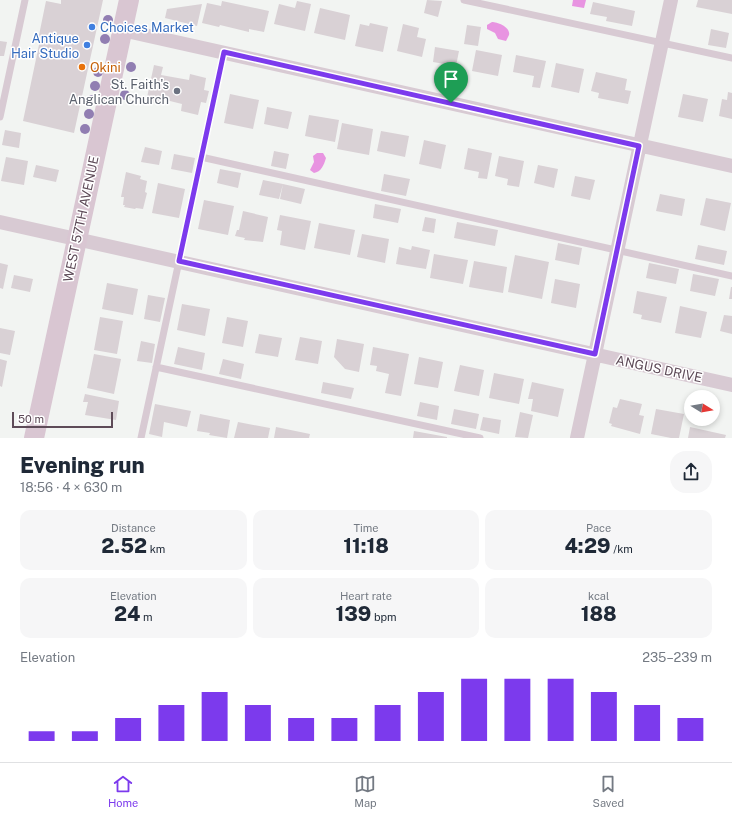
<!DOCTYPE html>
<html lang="en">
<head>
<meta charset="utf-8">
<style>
  body { margin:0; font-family:"Public Sans",sans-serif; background:#f6f6f7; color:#1f2937; height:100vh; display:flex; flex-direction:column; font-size:15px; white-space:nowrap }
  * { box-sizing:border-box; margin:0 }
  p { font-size:13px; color:#747a83 }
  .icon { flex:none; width:22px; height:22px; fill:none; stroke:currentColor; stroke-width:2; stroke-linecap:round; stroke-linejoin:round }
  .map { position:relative; height:438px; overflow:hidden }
  .side { display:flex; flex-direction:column; background:#fff; flex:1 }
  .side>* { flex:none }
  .needle { width:26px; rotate:101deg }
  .tools { position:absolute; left:684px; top:390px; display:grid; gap:8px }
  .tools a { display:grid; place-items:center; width:36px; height:36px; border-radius:50%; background:#fff; box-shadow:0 2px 6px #0003; font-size:20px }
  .scale { position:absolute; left:12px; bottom:10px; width:101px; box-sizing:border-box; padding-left:4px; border:2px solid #5e4b58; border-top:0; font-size:11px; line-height:14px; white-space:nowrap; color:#5e4b58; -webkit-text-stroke:3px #fff; paint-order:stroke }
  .pin { position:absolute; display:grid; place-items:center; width:34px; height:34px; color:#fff; margin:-41px -17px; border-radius:50% 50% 50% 0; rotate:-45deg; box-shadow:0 0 4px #0007 }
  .pin .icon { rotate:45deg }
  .round { display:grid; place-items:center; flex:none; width:42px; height:42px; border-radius:16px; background:#f6f6f7 }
  .headline { display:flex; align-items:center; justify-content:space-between; height:68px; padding:0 20px }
  h1 { font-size:22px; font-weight:800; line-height:30px }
  .metrics { display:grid; grid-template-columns:repeat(3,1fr); gap:6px; height:68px; padding:4px 20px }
  .metrics div { display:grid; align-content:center; border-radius:10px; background:#f6f6f7; text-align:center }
  .metrics b { font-size:20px; font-weight:800 }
  .metrics small { font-size:11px; font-weight:400 }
  .metrics p { font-size:11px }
  .chart { height:112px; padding:8px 20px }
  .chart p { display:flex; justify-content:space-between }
  .chart svg { width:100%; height:72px; margin-top:4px; stroke:#7c3aed; stroke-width:6 }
  .tab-bar { display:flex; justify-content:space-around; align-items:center; height:56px; border-top:1px solid #e0e1e3; background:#fff; font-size:11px; color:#747a83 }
  .tab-bar a { display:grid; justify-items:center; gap:2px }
  .tab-bar .selected { color:#7c3aed }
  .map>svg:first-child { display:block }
</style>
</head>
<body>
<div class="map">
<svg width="732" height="438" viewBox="0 0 732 438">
  <rect width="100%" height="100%" fill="#f2f4f2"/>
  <path fill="#e894e1" d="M573 0H586L584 8 572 6Z
    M492 22C497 22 511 27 509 35 508 37 507 39 506 41L498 39 495 33 487 29V25Z
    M317 153H323L326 158C324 165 321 172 314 173L310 170 314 162 313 156Z"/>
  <path fill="#d9d1d5" d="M61 0H103L74 133 23 121 40 40H38L46 1 61 4Z
    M427 0 442 1 438 17 424 13Z
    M698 0H732V14L696 7Z
    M222 1 269 11 264 32 249 29V32L220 25 219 27 202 23 207 3 221 6Z
    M297 1 311 4 305 31 274 24 279 4 295 8Z
    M593 2 635 11 632 26 606 21 607 17 590 14Z
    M202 4 197 26 165 18 167 9Z
    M320 8 350 15 345 40 314 33Z
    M370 23 388 27 383 52 355 46 360 24 369 26Z
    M403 24 419 28 417 37 426 39 422 57 397 51Z
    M467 25 481 27 478 46 464 44Z
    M711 29 729 33 726 48 708 45Z
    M0 41 7 42 4 56H0Z
    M435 47 459 51 456 66 433 62Z
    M476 50 502 55 498 76 472 71Z
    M516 55 546 61 540 88 532 87 534 76 513 72Z
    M556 63 584 69 579 93 551 87Z
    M154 65 163 67 161 75 189 80 190 74 206 78 204 90 209 91 206 103 201 102 198 115 181 111 182 104 162 99 161 105 156 104 157 98H155L153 103 146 102Z
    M596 72 627 79 625 90 631 91 628 104 598 98 599 93 591 91Z
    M728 92 732 93V119L719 116 722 99 727 100Z
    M230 94 259 100 253 129 224 123Z
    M683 94 708 99 703 122 678 117Z
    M267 107 292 112 288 129 264 124Z
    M309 115 339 120 335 142 305 136Z
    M342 123 373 129 369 155 337 149Z
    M5 130 21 133 19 148 2 145Z
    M381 131 409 136 405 157 377 151Z
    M424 140 446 145 441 169 419 164Z
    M145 147 162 151 159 165 141 162Z
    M468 148 492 153 487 179 478 178 479 172 464 169Z
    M274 151 289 154 286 169 271 166Z
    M174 154 195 158 192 173 171 169Z
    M499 156 524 161 519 187 507 185 508 179 495 176Z
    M6 157 28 161 24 185 1 181Z
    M36 165 59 170 56 182 33 177Z
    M538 165 558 169 554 188 534 183Z
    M220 169 241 173 238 188 217 183Z
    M126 172 141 176 140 179 147 181 145 192 147 193 143 209 136 208 135 209 124 207 125 205H123L124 197H121Z
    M384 174 410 179 406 196 381 191Z
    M575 176 595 180 590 200 571 196Z
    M263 180 283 184 279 199 259 195Z
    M158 183 185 189 179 218 152 213Z
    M283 184 305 189 301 204 280 199Z
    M660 194 685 199 682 216 656 211Z
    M706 198 731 203 725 231 700 225Z
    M204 200 234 206 228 235 198 229Z
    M375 204 401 209 398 223 373 218Z
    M243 211 268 217 263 242 244 240 245 238 235 236 237 230H239Z
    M280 215 311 221 305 250 280 245 282 231 277 230Z
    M425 217 436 219 434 233 422 231Z
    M457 222 498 230 495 246 454 238Z
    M319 223 355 230 350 255 314 248Z
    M362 234 389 239 385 263 357 257Z
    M558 243 582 248 579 265 555 260Z
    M698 245 727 251 724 265 695 259Z
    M412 246 430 250 426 269 396 264 399 247 411 250Z
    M434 254 468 260 463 284 430 278Z
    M515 255 549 262 542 299 508 292Z
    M474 261 507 267 503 293 469 287Z
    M0 263 8 265 3 289 0 288Z
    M649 263 679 269 676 284 646 278Z
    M693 274 719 279 715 296 690 291Z
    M14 275 33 279 30 292 11 288Z
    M555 279 580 284 576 308 551 303Z
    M107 283 138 289 133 315 102 309Z
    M731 287H732V299H729Z
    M637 291 667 297 661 323 641 319 642 315 633 313Z
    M148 295 165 298 160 322 144 319Z
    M182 304 210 309 205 336 177 330Z
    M680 306 707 312 701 338 675 333Z
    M724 315 732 316V334L720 331Z
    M100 317 123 321 117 354 94 350Z
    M227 317 248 321 243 347 222 343Z
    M0 328 15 331 10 355 0 353Z
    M259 334 282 338 278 357 255 353Z
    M300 337 322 341 318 364 295 360Z
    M337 339 364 344 359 372 345 369 334 357Z
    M141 341 155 344 152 363 137 361Z
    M178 347 205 353 202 370 174 364Z
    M373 347 409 354 401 396 385 393 389 374 376 371 377 366 370 365Z
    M94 354 121 359 114 394 87 388Z
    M419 357 443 362 438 388 414 384Z
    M0 359 7 361 2 387 0 386Z
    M223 359 244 364 241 379 219 374Z
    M460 365 484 370 479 396 454 391Z
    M494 373 524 379 519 404 489 398Z
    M323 382 354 388 351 399 321 393Z
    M532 382 564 389 558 417 531 411 533 399H528Z
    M85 394 119 401 116 420 85 415 88 402H83Z
    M620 399 642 404 639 415 644 416 640 434 611 426 612 424 609 423 613 407 617 408Z
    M420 402 439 406 437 420 417 416Z
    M155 404 191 411 187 427 164 422 162 437 149 434Z
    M454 409 479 414 476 429 451 424Z
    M656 409 684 414 679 438H671L651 434Z
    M520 412 533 415 528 438 515 437Z
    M200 414 230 420 227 438 209 435 210 433 197 431Z
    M483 417 501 420 499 434 480 430Z
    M238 422 270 428 268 438H234Z
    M276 427 310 434 309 438H274Z
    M690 427 726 435 725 438H688Z
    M414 431 447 437V438H413Z"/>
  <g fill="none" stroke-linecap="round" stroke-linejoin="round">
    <path stroke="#d8cad3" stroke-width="7" d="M464 0 732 58
      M0 117 25 0
      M201 157 732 276
      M156 367 480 438
      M141 438 224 52"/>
    <path stroke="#d8cad3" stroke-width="14" d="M122 30 732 166
      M0 222 732 385
      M577 438 671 0"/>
    <path stroke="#d9c6d2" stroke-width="20" d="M34 438 129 0"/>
  </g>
  <g fill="#917eb2">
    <circle cx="108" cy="20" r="5"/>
    <circle cx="105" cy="39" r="5"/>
    <circle cx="131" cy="67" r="5"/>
    <circle cx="98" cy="72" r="5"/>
    <circle cx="95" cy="86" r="5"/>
    <circle cx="125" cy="95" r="5"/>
    <circle cx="92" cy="100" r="5"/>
    <circle cx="89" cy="114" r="5"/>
    <circle cx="85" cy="129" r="5"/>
  </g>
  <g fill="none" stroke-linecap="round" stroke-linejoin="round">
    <defs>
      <path id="route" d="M224 52 639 146 595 354 179 261Z"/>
    </defs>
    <use href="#route" stroke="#fff" stroke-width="8"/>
    <use href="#route" stroke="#7c3aed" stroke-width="5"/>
  </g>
  <g fill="#3f7fe0" stroke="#fff" stroke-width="1.5">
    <circle cx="92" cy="27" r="4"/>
    <circle cx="87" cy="45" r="4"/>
  </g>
  <circle fill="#e8710a" stroke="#fff" stroke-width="1.5" cx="82" cy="67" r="4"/>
  <circle fill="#6b7280" stroke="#fff" stroke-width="1.5" cx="177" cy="91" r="4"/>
  <g text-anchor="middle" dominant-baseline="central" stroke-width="3" stroke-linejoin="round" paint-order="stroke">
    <g font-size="13" fill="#366cbe" stroke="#fff" text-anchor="start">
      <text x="100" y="27">Choices Market</text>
      <text x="79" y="38" text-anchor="end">Antique<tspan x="79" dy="15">Hair Studio</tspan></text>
    </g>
    <g font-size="13" fill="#c56008" stroke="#fff" text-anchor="start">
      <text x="90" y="67">Okini</text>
    </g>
    <g font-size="13" fill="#5b616d" stroke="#fff" text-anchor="end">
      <text x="169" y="84">St. Faith's<tspan x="169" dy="15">Anglican Church</tspan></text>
    </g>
    <g font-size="13" fill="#5e4b58" stroke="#fff">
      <text transform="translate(81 219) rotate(-78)">WEST 57TH AVENUE</text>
      <text transform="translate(659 369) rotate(12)">ANGUS DRIVE</text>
    </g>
  </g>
</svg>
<div class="tools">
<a><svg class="needle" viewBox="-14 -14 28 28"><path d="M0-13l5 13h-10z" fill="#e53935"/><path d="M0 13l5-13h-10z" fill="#747a83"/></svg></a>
</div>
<div class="scale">50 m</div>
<div class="pin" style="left:451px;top:103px;background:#1e9e55"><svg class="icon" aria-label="arrive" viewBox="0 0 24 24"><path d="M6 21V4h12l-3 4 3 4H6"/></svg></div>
</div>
<section class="side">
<div class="headline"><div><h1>Evening run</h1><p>18:56 · 4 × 630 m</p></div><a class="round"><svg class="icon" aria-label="share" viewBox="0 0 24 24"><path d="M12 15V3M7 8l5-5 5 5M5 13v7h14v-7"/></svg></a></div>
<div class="metrics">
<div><p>Distance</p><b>2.52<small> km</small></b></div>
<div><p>Time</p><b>11:18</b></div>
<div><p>Pace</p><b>4:29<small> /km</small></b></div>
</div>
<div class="metrics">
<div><p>Elevation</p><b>24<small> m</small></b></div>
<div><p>Heart rate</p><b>139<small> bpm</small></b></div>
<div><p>kcal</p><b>188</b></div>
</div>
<div class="chart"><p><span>Elevation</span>235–239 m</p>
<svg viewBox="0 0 160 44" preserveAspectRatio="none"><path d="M5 44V38M15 44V38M25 44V30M35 44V22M45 44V14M55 44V22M65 44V30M75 44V30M85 44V22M95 44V14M105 44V6M115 44V6M125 44V6M135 44V14M145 44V22M155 44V30"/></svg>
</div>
</section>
<nav class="tab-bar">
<a class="selected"><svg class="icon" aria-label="home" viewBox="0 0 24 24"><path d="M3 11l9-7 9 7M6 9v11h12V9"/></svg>Home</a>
<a><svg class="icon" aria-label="map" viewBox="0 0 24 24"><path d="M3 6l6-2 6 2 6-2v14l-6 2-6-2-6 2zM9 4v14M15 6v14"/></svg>Map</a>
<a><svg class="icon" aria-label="saved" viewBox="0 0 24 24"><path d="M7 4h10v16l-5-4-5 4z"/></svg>Saved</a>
</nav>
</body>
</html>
